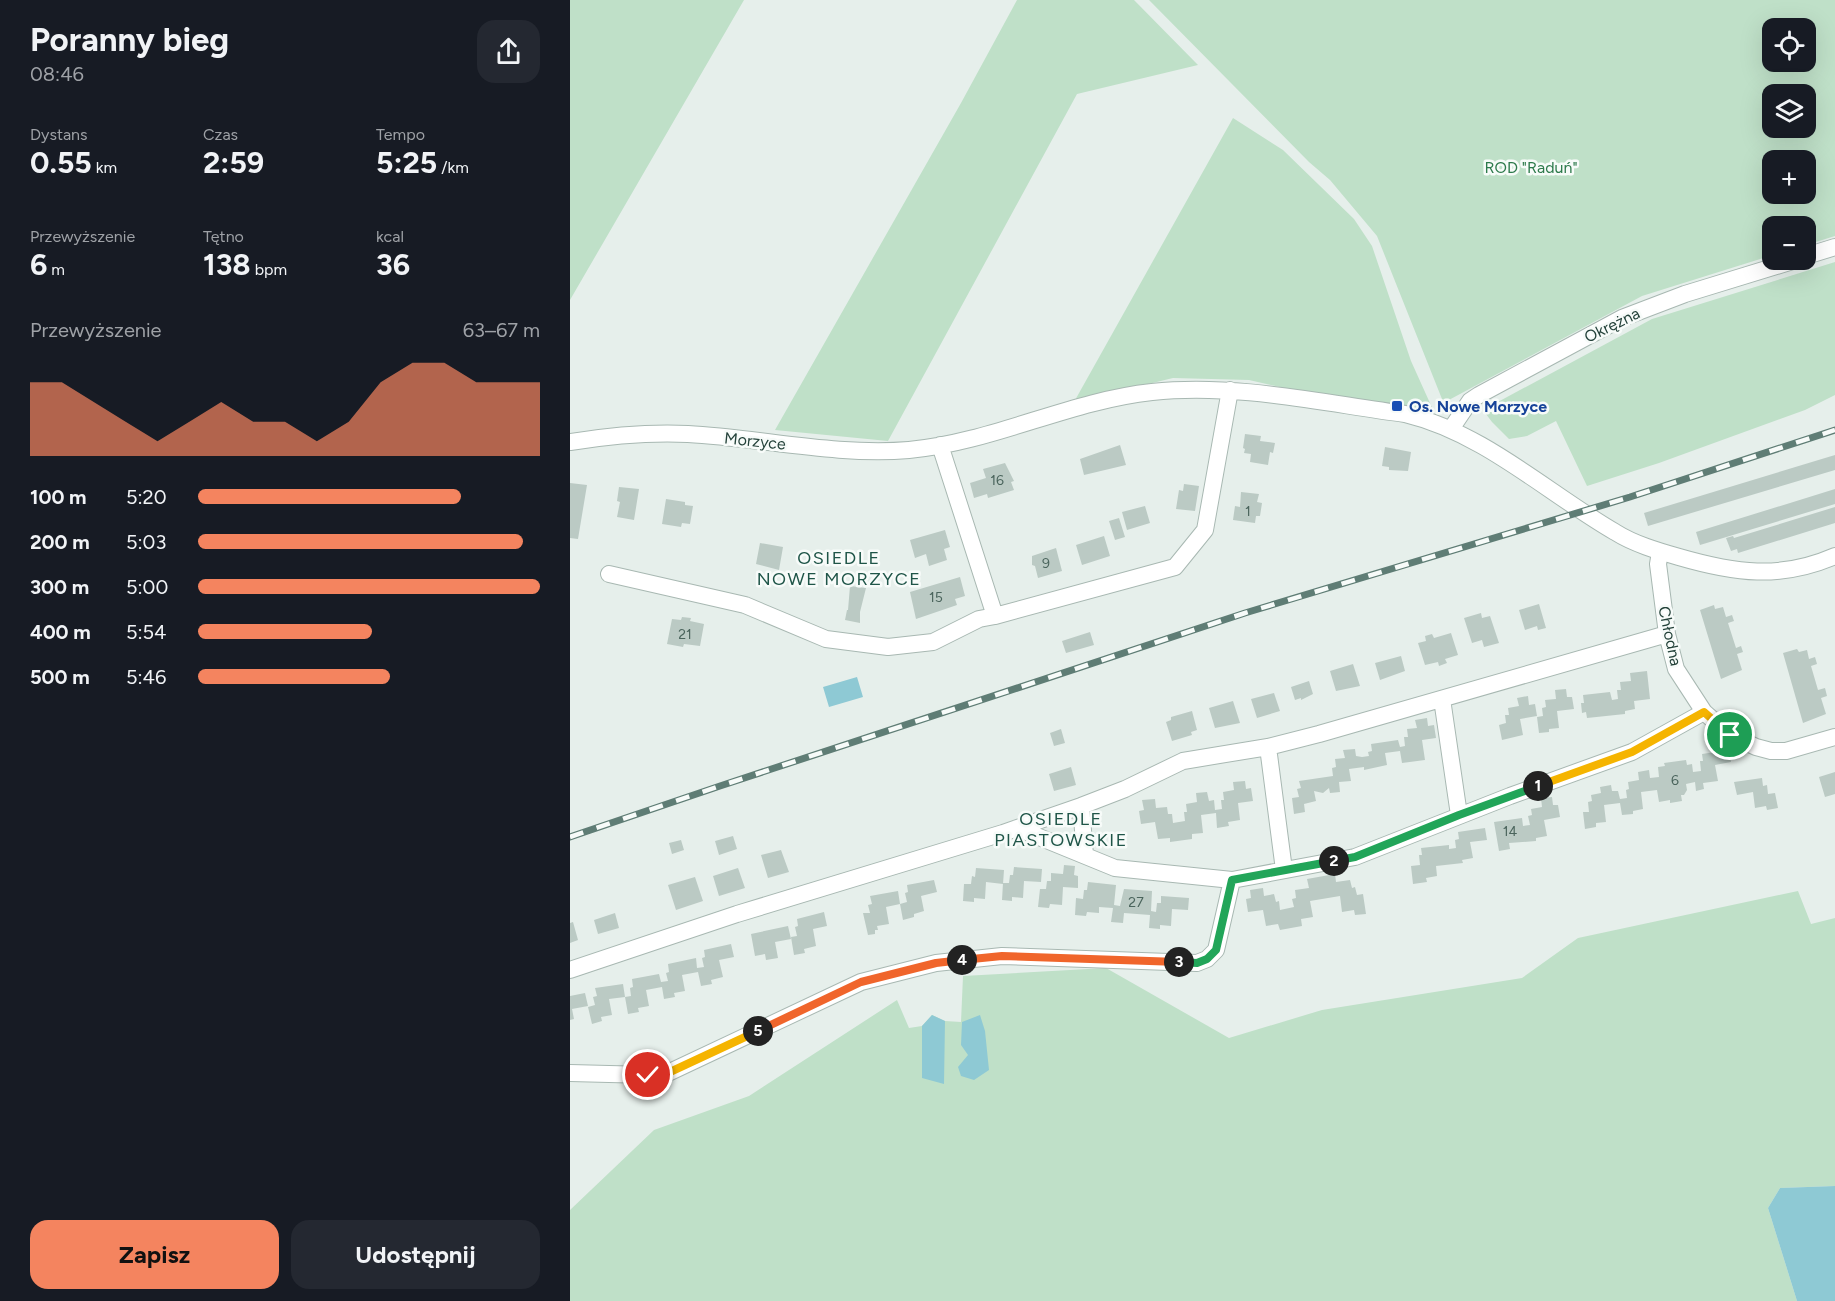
<!DOCTYPE html>
<html lang="pl">
<head>
<meta charset="utf-8">
<style>
  body { margin:0; font-family:Figtree,sans-serif; background:#242831; color:#f1f3f6; height:100vh; display:flex; flex-direction:column; font-size:22px; white-space:nowrap }
  * { box-sizing:border-box; margin:0 }
  p { font-size:20px; color:#9ea1a6 }
  .icon { flex:none; width:33px; height:33px; fill:none; stroke:currentColor; stroke-width:2; stroke-linecap:round; stroke-linejoin:round }
  .map { position:relative; flex:1; overflow:hidden }
  .side { display:flex; flex-direction:column; background:#171b24; width:570px }
  .side>* { flex:none }
  .buttons { position:absolute; left:1192px; top:18px; display:grid; gap:12px }
  .buttons a { display:grid; place-items:center; width:54px; height:54px; border-radius:12px; background:#171b24; box-shadow:0 6px 24px #0002; font-size:30px }
  .pin { position:absolute; display:grid; place-items:center; width:51px; height:51px; color:#fff; margin:-26px; border:3px solid #fff; border-radius:50%; box-shadow:0 2px 6px #0007 }
  .km { position:absolute; width:30px; height:30px; margin:-15px; border-radius:50%; background:#222; color:#fff; font-size:16px; line-height:30px; text-align:center }
  .round { display:grid; place-items:center; flex:none; width:63px; height:63px; border-radius:18px; background:#242831 }
  .headline { display:flex; align-items:center; justify-content:space-between; height:102px; padding:0 30px }
  h1 { font-size:33px; font-weight:700; line-height:45px }
  .stats { display:grid; grid-template-columns:repeat(3,1fr); gap:9px; height:102px; padding:6px 30px }
  .stats div { display:grid; align-content:center }
  .stats b { font-size:30px; font-weight:700 }
  .stats small { font-size:16px; font-weight:400 }
  .stats p { font-size:16px }
  .chart { height:168px; padding:12px 30px }
  .chart p { display:flex; justify-content:space-between }
  .chart svg { width:100%; height:108px; margin-top:6px; fill:#f4845f; opacity:.7 }
  .button { display:flex; gap:12px; margin-top:auto; padding:12px 30px }
  .button a { flex:1; height:69px; border-radius:18px; background:#f4845f; color:#111; font-size:24px; font-weight:700; line-height:69px; text-align:center }
  .button a+a { background:#242831; color:#f1f3f6 }
  ul { padding:0 30px; list-style:none; font-size:20px }
  li { display:grid; grid-template-columns:96px 72px 1fr; align-items:center; height:45px }
  li i { height:15px; border-radius:8px; background:#f4845f }
  main { display:flex; flex:1; min-height:0 }
  .map>svg:first-child { display:block }
</style>
</head>
<body>
<main>
<section class="side">
<div class="headline"><div><h1>Poranny bieg</h1><p>08:46</p></div><a class="round"><svg class="icon" aria-label="share" viewBox="0 0 24 24"><path d="M12 15V3M7 8l5-5 5 5M5 13v7h14v-7"/></svg></a></div>
<div class="stats">
<div><p>Dystans</p><b>0.55<small> km</small></b></div>
<div><p>Czas</p><b>2:59</b></div>
<div><p>Tempo</p><b>5:25<small> /km</small></b></div>
</div>
<div class="stats">
<div><p>Przewyższenie</p><b>6<small> m</small></b></div>
<div><p>Tętno</p><b>138<small> bpm</small></b></div>
<div><p>kcal</p><b>36</b></div>
</div>
<div class="chart"><p><span>Przewyższenie</span>63–67 m</p>
<svg viewBox="0 0 160 44" preserveAspectRatio="none"><path d="M0 44V14L10 14L20 22L30 30L40 38L50 30L60 22L70 30L80 30L90 38L100 30L110 14L120 6L130 6L140 14L150 14L160 14V44z"/></svg>
</div>
<ul>
<li><b>100 m</b>5:20<i style="width:77%"></i></li>
<li><b>200 m</b>5:03<i style="width:95%"></i></li>
<li><b>300 m</b>5:00<i style="width:100%"></i></li>
<li><b>400 m</b>5:54<i style="width:51%"></i></li>
<li><b>500 m</b>5:46<i style="width:56%"></i></li>
</ul>
<div class="button"><a>Zapisz</a><a>Udostępnij</a></div>
</section>
<div class="map">
<svg width="1265" height="1301" viewBox="0 0 1265 1301">
  <rect width="100%" height="100%" fill="#e6efeb"/>
  <path fill="#bfe0c8" fill-rule="evenodd" d="M0 0H174L0 300Z
    M447 0H564L628 65 507 94 318 441 205 430 391 103Z
    M579 0H1265V236L1236 245V226H1203V255L1072 296 877 401 872 399 807 236 760 180 739 162ZM1203 28H1236V62H1203ZM1203 94H1236V128H1203ZM1203 160H1236V194H1203Z
    M663 118 713 150 784 219 802 246 841 361 864 412 771 401 679 380 603 378 504 402Z
    M1265 262V395L1235 410 1089 463 1017 486 986 421 957 436 939 439 922 422 913 410 1082 319Z
    M1228 891 1241 924 1265 918V1186L1210 1188 1198 1208 1227 1301H0V1210L84 1130 179 1096 327 1000 339 1028 352 1026 362 1015 375 1021 391 1022 393 976 536 968 659 1038 752 1010 952 978 1008 938Z"/>
  <path fill="#8ec9d4" d="M287 677 293 697 259 707 253 687Z
    M362 1015 375 1021 374 1084 352 1078V1026Z
    M410 1015 415 1031 419 1070 404 1080 391 1076 388 1067 398 1055 391 1045 392 1022Z
    M1265 1186V1301H1227L1198 1208 1210 1188Z"/>
  <path fill="#bbcac4" d="M675 434 691 436 690 441 705 443 703 453 700 452 698 465 680 462 681 454 674 453 675 449 673 448Z
    M550 445 556 465 514 475 510 459Z
    M815 447 841 452 838 471 819 470V467L812 466Z
    M1265 455V470L1078 526 1074 513Z
    M435 463 444 481 441 482 444 490 418 498 417 494 404 498 400 483 416 478 413 469Z
    M0 483 17 485 8 539 0 538Z
    M614 484 629 486 625 511 606 509 609 490 613 491Z
    M49 487 69 489 64 520 47 517 50 502 47 501Z
    M1265 489V504L1130 545 1126 532Z
    M671 492 689 494 687 502 692 503 690 516H686L685 523 663 520 665 506 670 507Z
    M96 499 115 502V505L123 506 120 524 112 523 111 527 92 524Z
    M575 506 580 523 557 530 552 512Z
    M1265 507V523L1168 553 1167 549 1161 551 1156 538 1163 536 1164 538Z
    M549 518 555 537 545 540 539 521Z
    M375 530 380 547 374 549 377 560 359 566 356 554 345 558 340 540Z
    M534 536 540 556 512 565 506 545Z
    M190 543 213 547 209 570 186 564Z
    M486 548 492 571 468 578 465 566 462 565V556Z
    M390 577 395 596 385 599 387 605 346 619 340 592Z
    M280 586 296 588 290 612V623L275 620 277 610H278Z
    M969 604 976 628 968 630 967 626 955 630 949 610Z
    M1144 605 1145 609 1153 607 1156 617 1162 615 1164 621 1158 623 1166 648 1171 646 1173 652 1167 654 1172 670 1151 679 1130 610Z
    M911 613 912 618 920 616 929 643 914 647 912 640 902 643 894 618Z
    M112 617 121 618 120 621 134 624 130 646 114 644 113 647 97 644 102 619 111 620Z
    M520 632 524 645 496 653 492 641Z
    M881 633 888 655 875 659 877 663 869 666 868 662 855 665 848 643 856 641 855 636 862 634 864 638Z
    M1227 649 1229 652 1237 650 1239 659 1245 657 1247 664 1241 666 1248 690 1255 688 1257 696 1251 698 1256 714 1233 723 1213 653Z
    M831 656 835 671 810 680 805 663Z
    M783 664 790 686 766 691 760 671Z
    M1077 671 1080 699 1064 701 1065 709 1055 711V714L1017 718 1016 712 1012 713 1011 703H1014L1013 695 1040 692 1042 700 1048 699 1047 690H1051L1050 682 1061 681 1060 673Z
    M739 681 743 694 731 700V698L725 700 721 687Z
    M996 689 997 697H1002L1004 709 987 711 989 728 979 729V732L969 733 967 717 973 716 972 708 976 707 975 700 986 699 985 690Z
    M704 693 710 711 687 718 681 699Z
    M958 696 959 705 965 704 967 716 950 719 953 735 932 740 929 725 936 723 935 715H939L938 708 949 706 947 698Z
    M663 701 670 723 645 728 639 708Z
    M622 711 627 730 621 732 622 735 602 741 596 722 601 720V717Z
    M857 718 858 726 864 725 866 738 852 740 855 760 832 763 830 751 815 753 817 765 794 770V767L779 769 781 781 769 782 770 792 760 793 759 788 753 793 744 791 746 801 734 804 735 812 724 814 722 798 729 797 727 789 731 788 729 781 763 776 762 768 766 767 765 759 775 758 773 750 785 749 786 756 792 757 799 756 798 752 802 751 801 744 828 740 830 747 835 746 834 737H838L837 729 847 728 845 720Z
    M491 729 495 743 484 746 480 733Z
    M1159 750 1161 762 1145 765 1148 781 1133 783 1134 789 1126 791 1125 782 1116 784 1117 790 1114 795H1111L1112 801 1100 803V800L1089 802 1087 790 1071 792 1073 809 1063 811V814L1052 815 1050 803 1034 805 1036 822 1026 823V827L1015 829 1013 812H1019L1018 802 1022 801 1021 795 1031 793 1030 787 1041 785 1042 791H1048L1050 799 1057 798 1056 790 1059 789 1058 782 1069 780 1068 772 1079 770 1080 778 1089 777 1088 767 1095 766 1094 763 1116 760 1117 765 1122 764 1123 772 1131 771 1130 761H1133L1132 754Z
    M501 767 506 785 484 791 479 774Z
    M1265 772V794L1255 797 1249 777Z
    M1192 778 1193 786 1197 785 1198 794 1205 793 1208 808 1197 810 1196 806 1185 808 1183 792 1167 795 1164 782Z
    M675 781 676 789 681 788 683 801 668 803 670 820 658 822 659 826 647 828 646 813 631 815 633 833 622 834V839L600 842V838L588 839 585 822 571 824 569 811 574 810 572 800 585 799 586 808 597 807 598 814H602L603 823 615 821 614 812H617L616 804 627 802 626 793 637 792 639 801 644 800 645 810 652 809 651 800H654L653 792 664 790 663 782Z
    M982 797 983 805H988L990 817 974 820 977 836 966 838V841L939 843 940 849 929 851 924 822 952 818 953 826 960 825 958 816 962 815 961 809 972 807 971 798Z
    M915 828 917 840 900 842 903 858 892 860 893 863 866 866 867 876 856 878 857 882 843 884 841 866 850 865 849 855H852L851 848 879 845V849L886 848 885 840 889 839 888 832Z
    M163 836 167 849 149 855 145 841Z
    M111 840 114 850 102 854 99 843Z
    M211 850 219 872 198 878 191 855Z
    M494 865 505 866 504 875 508 876V888L493 887 492 905 480 904 479 908 468 907 470 889H476L477 881H481V873L493 874Z
    M444 867 472 869 471 882 454 881 453 898 442 897V901L432 900 433 883H439L440 875H443Z
    M168 868 175 888 149 896 143 876Z
    M406 868 434 870 433 884 416 882 415 899 404 898V902L393 901 394 884H401L402 876 405 877Z
    M765 874 766 882 780 880 782 888 785 887 787 895 793 894 796 914 785 915 784 910 772 912 770 896 740 901 743 917 731 919 732 926 710 930 708 924 696 926 693 910 678 912 676 899 681 898 680 890 693 888 694 896 704 894 706 902 709 901 710 910 724 907 722 899 726 898 725 890 739 888 737 879Z
    M125 877 133 901 106 910 98 885Z
    M364 880 367 892 351 896 354 911 344 914V917L333 920 330 904 337 902 335 893 338 892 337 885Z
    M518 882 546 885 544 905 550 906 554 889 582 891 581 911 586 912 587 903H591V896L619 898 618 910 602 909 601 926 590 925V929L579 928 580 915 554 913 553 923 541 922 543 908 529 907V913L517 912 516 916 505 915 506 898 513 899 514 890H517Z
    M328 891 330 904 316 907 319 924 307 926 308 930H305V934L298 935 293 913H300L298 905 302 904 300 896Z
    M254 912 257 926 243 929 246 946 234 949 235 953 224 955 221 937 227 936 225 927 228 926 227 919Z
    M45 913 49 928 28 934 24 920Z
    M3 922 8 940 0 943V923Z
    M218 926 221 939 205 942 208 958 196 960 195 954 185 956 181 934Z
    M161 944 164 957 149 960 153 977 141 980 142 984 131 986 128 972 112 975 115 991 104 993 105 997 94 999 92 987 76 990 79 1006 68 1008 69 1012 58 1014 55 997 61 996 60 988 63 987 62 979 89 974 91 982 98 981 96 973 99 972 98 964 126 958 127 968 134 967 132 958 135 957 134 950Z
    M53 984 55 997 39 999 42 1015 31 1017 32 1021 22 1024 18 1007 25 1005 23 997 27 996 25 988Z
    M15 993 18 1006 2 1009 4 1019 0 1020V996Z"/>
  <g fill="none" stroke-linecap="round" stroke-linejoin="round">
    <defs>
      <path id="minor" d="M1236 256 1265 247
        M881 429 900 401 909 395 1052 318 1115 294 1226 260
        M0 442C38 436 79 432 118 434 191 438 266 456 339 450 423 442 499 401 582 392 666 383 752 403 835 414 914 433 976 492 1045 532 1064 544 1088 551 1109 557 1164 573 1210 580 1265 556
        M370 445 425 616 605 567 635 530 660 390
        M1090 552 1088 564 1097 634 1106 669 1134 712 1160 735 1186 747 1201 751H1216L1265 737
        M39 574 175 605 256 639 318 647 363 642 409 619 425 616
        M872 699 889 815
        M698 747 714 870
        M511 806 515 855
        M447 828 545 868 662 880 785 857 940 796 1062 752 1134 712
        M0 970 167 914 433 833 511 806 555 789 613 761 698 747 749 734 1097 634
        M0 1073 78 1075 100 1072 291 982 366 963 432 956 627 963 637 959 646 950 662 880"/>
    </defs>
    <use href="#minor" stroke="#a8b8b2" stroke-width="18"/>
    <use href="#minor" stroke="#fff" stroke-width="16"/>
    <defs>
      <path id="rail" d="M0 837 150 786 675 613 1060 497 1265 430"/>
    </defs>
    <use href="#rail" stroke="#5f7d75" stroke-width="7"/>
    <use href="#rail" stroke="#f7fbf9" stroke-width="4.5" stroke-dasharray="14" stroke-linecap="butt"/>
  </g>
  <g fill="none" stroke-linecap="round" stroke-linejoin="round">
    <defs>
      <path id="split-1" d="M968 786 1062 752 1134 712 1160 735"/>
      <path id="split-2" d="M764 861 785 857 889 815 968 786"/>
      <path id="split-3" d="M609 962 627 963 637 959 646 950 662 880 764 861"/>
      <path id="split-4" d="M392 960 432 956 609 962"/>
      <path id="split-5" d="M188 1031 291 982 366 963 392 960"/>
      <path id="split-6" d="M78 1075 100 1072 188 1031"/>
    </defs>
    <use href="#split-1" stroke="#fff" stroke-width="12"/>
    <use href="#split-2" stroke="#fff" stroke-width="12"/>
    <use href="#split-3" stroke="#fff" stroke-width="12"/>
    <use href="#split-4" stroke="#fff" stroke-width="12"/>
    <use href="#split-5" stroke="#fff" stroke-width="12"/>
    <use href="#split-6" stroke="#fff" stroke-width="12"/>
    <use href="#split-1" stroke="#f5b400" stroke-width="8"/>
    <use href="#split-2" stroke="#22a559" stroke-width="8"/>
    <use href="#split-3" stroke="#22a559" stroke-width="8"/>
    <use href="#split-4" stroke="#f0652b" stroke-width="8"/>
    <use href="#split-5" stroke="#f0652b" stroke-width="8"/>
    <use href="#split-6" stroke="#f5b400" stroke-width="8"/>
  </g>
  <rect fill="#1a4fb4" stroke="#f7fbf9" stroke-width="2" x="821" y="400" width="12" height="12" rx="3"/>
  <g text-anchor="middle" dominant-baseline="central" stroke-width="5" stroke-linejoin="round" paint-order="stroke">
    <g font-size="14" fill="#4a645c">
      <text x="427" y="480">16</text>
      <text x="678" y="511">1</text>
      <text x="476" y="563">9</text>
      <text x="366" y="597">15</text>
      <text x="115" y="634">21</text>
      <text x="1105" y="780">6</text>
      <text x="940" y="831">14</text>
      <text x="566" y="902">27</text>
    </g>
    <g font-size="16" fill="#2d7a4b" stroke="#f7fbf9">
      <text x="961" y="167">ROD "Raduń"</text>
    </g>
    <g font-size="16" fill="#24423a" stroke="#f7fbf9">
      <text transform="translate(1042 325) rotate(-26)">Okrężna</text>
      <text transform="translate(185 441) rotate(6)">Morzyce</text>
      <text transform="translate(1100 636) rotate(78)">Chłodna</text>
    </g>
    <g font-size="16" font-weight="bold" fill="#164399" stroke="#f7fbf9" text-anchor="start">
      <text x="839" y="406">Os. Nowe Morzyce</text>
    </g>
    <g font-size="18" letter-spacing="1.5" fill="#1f5548" stroke="#f7fbf9">
      <text x="269" y="558">OSIEDLE<tspan x="269" dy="21">NOWE MORZYCE</tspan></text>
      <text x="491" y="819">OSIEDLE<tspan x="491" dy="21">PIASTOWSKIE</tspan></text>
    </g>
  </g>
</svg>
<div class="buttons">
<a><svg class="icon" aria-label="locate" viewBox="0 0 24 24"><circle cx="12" cy="12" r="6"/><path d="M12 2v4M12 18v4M2 12h4M18 12h4"/></svg></a>
<a><svg class="icon" aria-label="layers" viewBox="0 0 24 24"><path d="M12 4l9 5-9 5-9-5zM3 14l9 5 9-5"/></svg></a>
<a>+</a>
<a>−</a>
</div>
<div class="pin" style="left:1160px;top:735px;background:#1e9e55"><svg class="icon" aria-label="arrive" viewBox="0 0 24 24"><path d="M6 21V4h12l-3 4 3 4H6"/></svg></div>
<div class="pin" style="left:78px;top:1075px;background:#d93025"><svg class="icon" aria-label="check" viewBox="0 0 24 24"><path d="M5 12l5 5 9-10"/></svg></div>
<b class="km" style="left:968px;top:786px">1</b>
<b class="km" style="left:764px;top:861px">2</b>
<b class="km" style="left:609px;top:962px">3</b>
<b class="km" style="left:392px;top:960px">4</b>
<b class="km" style="left:188px;top:1031px">5</b>
</div>
</main>
</body>
</html>
